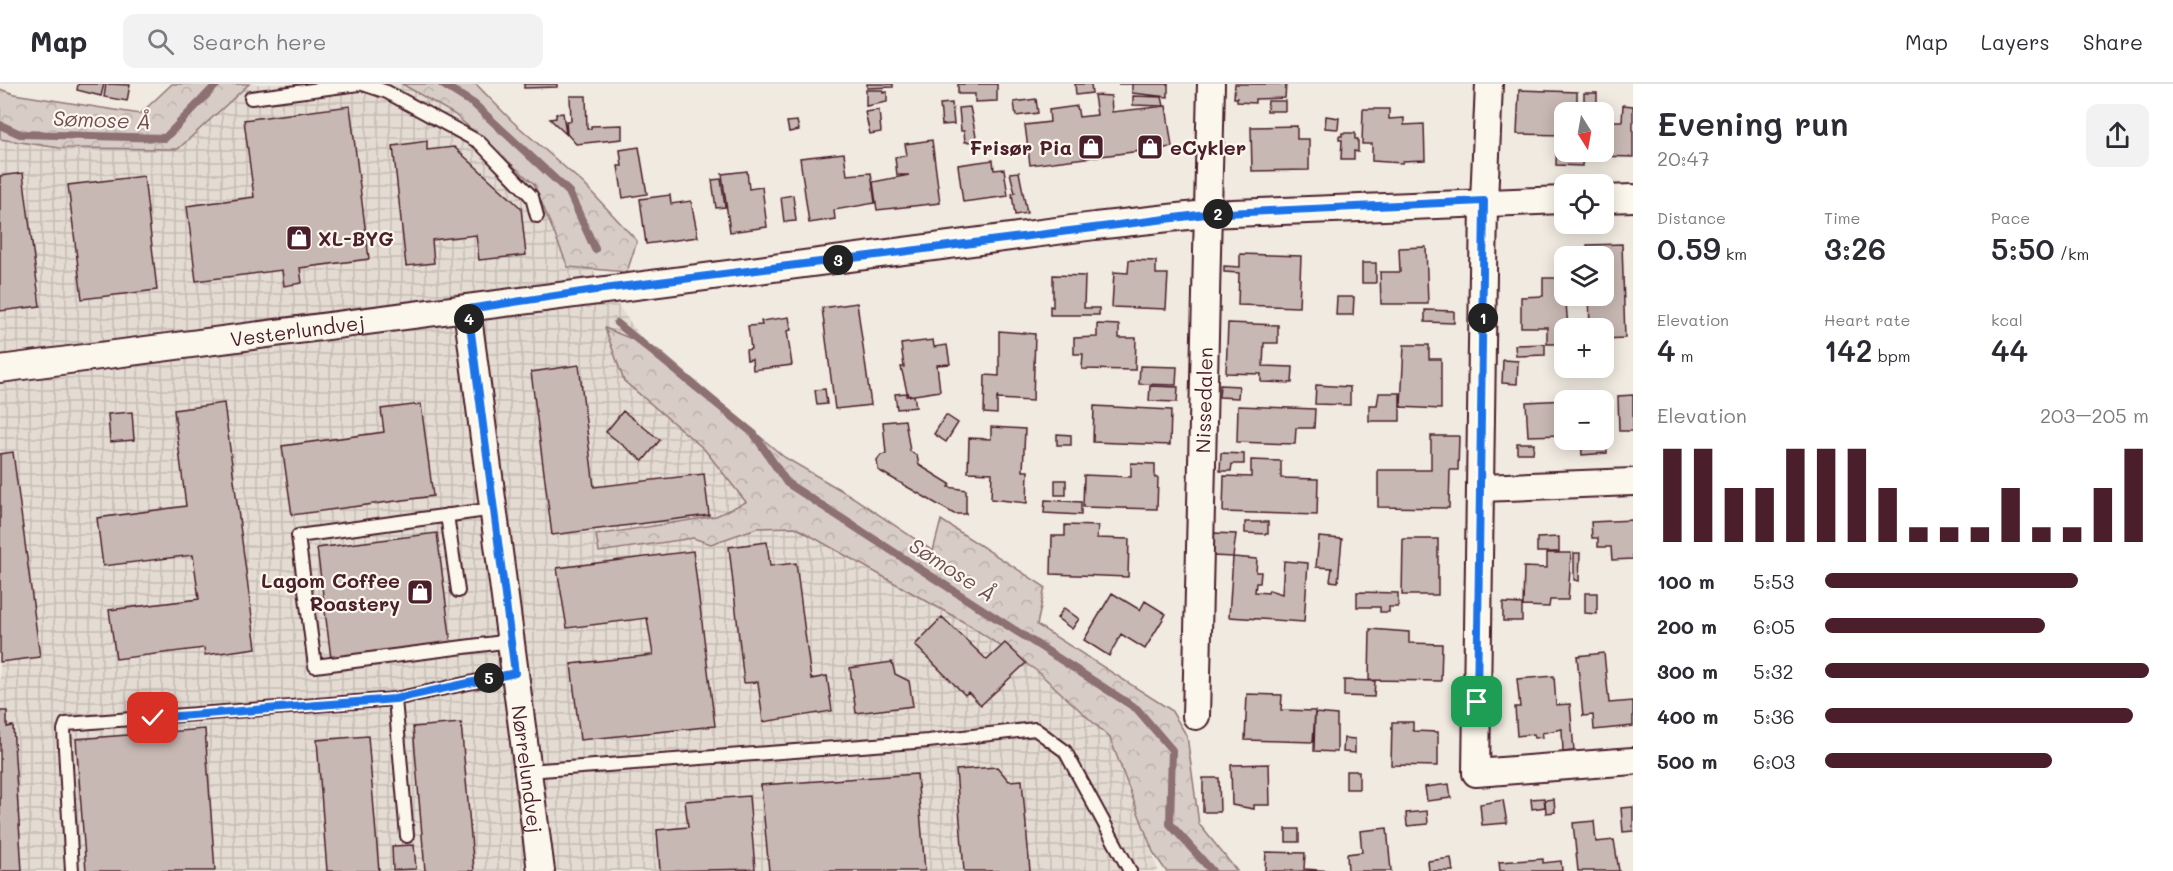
<!DOCTYPE html>
<html lang="en">
<head>
<meta charset="utf-8">
<style>
  body { margin:0; font-family:Mali,sans-serif; background:#f2f2f3; color:#2b2b33; height:100vh; display:flex; flex-direction:column; font-size:22px; white-space:nowrap }
  * { box-sizing:border-box; margin:0 }
  p { font-size:20px; color:#7c7c81 }
  .icon { flex:none; width:33px; height:33px; fill:none; stroke:currentColor; stroke-width:2; stroke-linecap:round; stroke-linejoin:round }
  .map { position:relative; flex:1; overflow:hidden }
  .panel { display:flex; flex-direction:column; background:#fff; width:540px }
  .panel>* { flex:none }
  .needle { width:39px; rotate:169deg }
  .tools { position:absolute; left:1554px; top:18px; display:grid; gap:12px }
  .tools a { display:grid; place-items:center; width:60px; height:60px; border-radius:12px; background:#fff; box-shadow:0 3px 15px #0003; font-size:30px }
  .pin { position:absolute; display:grid; place-items:center; width:51px; height:51px; color:#fff; margin:-26px; border-radius:12px; box-shadow:0 3px 9px #0006 }
  .km { position:absolute; width:30px; height:30px; margin:-15px; border-radius:50%; background:#222; color:#fff; font-size:16px; line-height:30px; text-align:center }
  .round { display:grid; place-items:center; flex:none; width:63px; height:63px; border-radius:12px; background:#f2f2f3 }
  .summary { display:flex; align-items:center; justify-content:space-between; height:102px; padding:0 24px }
  h1 { font-size:33px; font-weight:600; line-height:45px }
  .stats { display:grid; grid-template-columns:repeat(3,1fr); gap:9px; height:102px; padding:6px 24px }
  .stats div { display:grid; align-content:center }
  .stats b { font-size:30px; font-weight:600 }
  .stats small { font-size:16px; font-weight:400 }
  .stats p { font-size:16px }
  .chart { height:168px; padding:12px 24px }
  .chart p { display:flex; justify-content:space-between }
  .chart svg { width:100%; height:108px; margin-top:6px; stroke:#4a1f2b; stroke-width:6 }
  ul { padding:0 24px; list-style:none; font-size:20px }
  li { display:grid; grid-template-columns:96px 72px 1fr; align-items:center; height:45px }
  li i { height:15px; border-radius:8px; background:#4a1f2b }
  header { display:flex; align-items:center; gap:36px; box-sizing:border-box; height:84px; padding:0 30px; background:#fff; border-bottom:2px solid #e1e1e2 }
  header strong { font-size:28px }
  nav { display:flex; gap:33px; margin-inline-start:auto; font-size:21px }
  .search { width:420px; height:54px; background:#f2f2f3; display:flex; align-items:center; gap:15px; box-sizing:border-box; padding:0 21px; border-radius:12px; color:#7c7c81; font-size:22px }
  main { display:flex; flex:1; min-height:0 }
  .map>svg:first-child { display:block }
</style>
</head>
<body>
<header>
<strong>Map</strong>
<div class="search"><svg class="icon" aria-label="search" viewBox="0 0 24 24"><circle cx="10" cy="10" r="6"/><path d="M15 15l6 6"/></svg>Search here</div>
<nav><a>Map</a><a>Layers</a><a>Share</a></nav>
</header>
<main>
<div class="map">
<svg width="1633" height="787" viewBox="0 0 1633 787">
  <defs>
    <pattern id="industrial-grid" width="8" height="8" patternUnits="userSpaceOnUse" patternTransform="scale(1.5)"><rect width="8" height="8" fill="#e4dbd2"/><path d="M0 4h8M4 0v8" fill="none" stroke="#c5bcb4"/></pattern>
    <pattern id="forest-crowns" width="20" height="18" patternUnits="userSpaceOnUse" patternTransform="scale(1.5)"><rect width="20" height="18" fill="#d8ccc6"/><path d="M2 6a3 3 0 1 1 6 0M12 15a3 3 0 1 1 6 0" fill="none" stroke="#bbafaa"/></pattern>
  </defs>
  <rect width="100%" height="100%" fill="#f0eae0"/>
  <filter id="ink" filterUnits="userSpaceOnUse"><feTurbulence type="fractalNoise" baseFrequency=".0167" numOctaves="2"/><feDisplacementMap in="SourceGraphic" scale="12" xChannelSelector="R" yChannelSelector="G"/><feConvolveMatrix kernelMatrix="1 2 1 2 8 2 1 2 1" color-interpolation-filters="sRGB"/></filter>
  <g filter="url(#ink)">
    <path fill="url(#industrial-grid)" d="M238 0H434L479 27 749 404 1104 608 1158 787H0V51L170 62Z"/>
    <path fill="url(#forest-crowns)" stroke="#917678" stroke-width="1.5" d="M172 0H249L178 65 60 64 0 55V5L14 10 140 30Z
      M402 0H476L512 37 584 100 637 157 627 188 568 183 534 100 454 30Z
      M605 244 658 266 784 373 851 412 933 467 941 436 1045 503 1037 541 1171 626 1187 652 1199 740 1237 787H1166L1153 768 1110 654 1037 587 969 541 795 443 757 444 711 460 693 454 599 468 596 451 716 432 746 418 704 365 624 297Z"/>
    <g fill="none" stroke-linecap="round" stroke-linejoin="round">
      <path stroke="#8c6f72" stroke-width="8" d="M442 0 474 20 569 108 595 165
        M0 41 20 50 165 54 217 0
        M617 239 754 350 787 399 1137 625 1172 666 1170 740 1212 787"/>
    </g>
    <path fill="#c8b8b3" stroke="#4a1f2b" stroke-width="1.5" d="M78 0H104L101 12 77 6Z
      M106 0 130 1 127 17 104 13Z
      M524 0H557V3L524 4Z
      M867 0H893V3L867 4Z
      M958 0H997V17L975 18V10H958Z
      M1075 0H1091L1092 9 1076 11Z
      M1118 0H1168V13L1132 9V0Z
      M1235 0H1286L1285 14 1255 15V19L1237 18V14H1234Z
      M866 6H883V9L887 8V18L866 22Z
      M1519 6 1577 8V28H1564V51L1517 50Z
      M1584 9H1597V28H1584Z
      M1094 11 1111 12 1112 28 1166 22 1172 63 1030 81 1025 41 1050 38 1049 26 1077 22 1079 33 1097 31Z
      M570 12H586L587 45H591V42L622 41V55L576 60 567 50 566 37H571Z
      M1133 12 1162 13 1164 22 1133 21Z
      M1036 15 1038 29 1016 32 1014 18Z
      M1268 17H1285V27H1267Z
      M952 19 954 40 942 41 940 20Z
      M1623 21 1633 22V73L1597 72 1598 68H1604V37H1622Z
      M350 22 369 175 300 184 302 199 284 202 282 186 196 197 187 122 254 113 244 36Z
      M970 23 977 57 965 58 964 47H961L959 24Z
      M1363 25H1389V35L1404 34V41L1424 40 1425 76 1403 77V79L1372 77V60H1362Z
      M879 26 881 48 870 50 865 28Z
      M563 29 566 50 550 35 556 34V30Z
      M1326 32 1339 34 1338 45 1325 44Z
      M797 37 799 46 789 48 787 38Z
      M1297 42V55H1309V86L1252 87 1251 43Z
      M1342 49H1355V55H1358V68L1354 67V75H1341L1342 56H1339V52H1342Z
      M1557 53H1564V68L1595 69H1583L1582 82 1556 81Z
      M932 56 940 119 877 126 873 98 909 91H897L895 73 907 71 905 60Z
      M427 57V66L454 63 521 124 526 171 479 176 476 151 432 156 434 179 406 182 393 62Z
      M639 63 647 110 623 114 618 82H622L620 66Z
      M844 69 847 91 871 89 875 119 834 126 835 135 809 139 800 74Z
      M993 76 994 86 1004 85 1008 112 963 118 958 81Z
      M747 87 749 105 762 103 767 143 730 148 722 90Z
      M1019 88 1027 129 1015 131 1012 110 1015 109 1010 89Z
      M23 89 40 222 0 227V92Z
      M144 92 157 206 82 215 68 101Z
      M721 95 725 123 716 124 712 96Z
      M670 111 671 120 691 117 698 153 646 160 640 115Z
      M793 111 796 137 784 138 781 113Z
      M1622 160 1625 254 1604 255V244H1590L1589 212H1604V172H1588L1587 161Z
      M1426 163 1428 220H1381L1380 188H1400L1399 164Z
      M1240 170 1301 172 1299 223 1238 221 1239 189 1224 188V182L1240 183Z
      M1129 176 1156 177V190H1168L1166 225 1112 223 1114 188 1128 189Z
      M1362 179H1376V199H1362Z
      M1053 191 1085 192 1084 224H1099V231H1050V222L1053 223Z
      M1543 194H1564L1568 244H1564V260H1547V243H1521V213L1543 212Z
      M1571 212H1579V219H1571Z
      M1337 213H1354L1353 231H1336Z
      M857 219 871 321 835 325 822 224Z
      M1425 226 1454 227V239L1425 238Z
      M789 233 791 246 787 247 792 281 753 286 752 275 747 276 746 266 751 265 748 242 762 241 761 237Z
      M1228 239 1278 241V259H1264L1263 282 1293 283 1292 299 1261 298V290L1226 289Z
      M1097 240 1119 241V254H1136L1135 286 1082 285 1083 270H1074V254L1097 253Z
      M999 247 1035 250 1033 317 998 315 997 312V330L984 329 985 291 999 292Z
      M933 256 934 263 947 261 950 280 937 281 940 307 908 312 901 283H904L901 260Z
      M1545 260V271L1516 272 1515 261Z
      M1404 261H1429V275H1441V325L1401 323Z
      M1503 276 1518 277 1517 300 1502 299Z
      M579 281 594 403 704 390 709 431 552 451 531 288Z
      M1140 282 1177 283 1176 301 1139 300Z
      M1220 301 1239 302 1238 314 1219 313Z
      M1316 301 1350 303V321L1315 320Z
      M1150 302 1178 303 1177 318 1149 317Z
      M825 305 827 320 817 321 815 306Z
      M906 309V312L914 311 916 323 897 325 895 310Z
      M1379 309H1400V337H1369V321H1377Z
      M1633 311V347H1619L1618 312Z
      M1564 316V351L1528 352 1526 318 1568 316Z
      M224 319 256 564 205 571 204 564 116 575 109 526 199 515 193 471 103 482 97 434 186 422 174 326Z
      M421 320 433 412 292 431 282 362 384 348 381 325Z
      M1094 322 1171 326 1170 361 1093 358Z
      M1238 322 1315 325 1314 344H1296L1295 360 1237 358Z
      M623 327 660 356 643 377 606 348Z
      M132 328 134 356 110 358 108 330Z
      M946 331 958 339 946 358 934 350Z
      M905 336 910 367 917 372 919 381 950 400 948 403 966 406V430H954L878 386 877 376 881 371 886 370 883 338Z
      M1604 338H1606L1607 369 1582 371 1581 356H1604Z
      M991 343 1025 345 1023 387H1028L1027 419 991 415 992 389 968 388 969 354 991 355Z
      M1057 350 1071 351V361H1057Z
      M1431 352H1459L1458 386H1450L1449 424 1378 423V386H1431Z
      M1517 359H1534L1533 369H1517Z
      M13 368 40 573 0 578V370Z
      M1221 369 1244 370V380H1232L1231 387H1220Z
      M1251 376 1281 377V394L1318 395 1317 431 1223 428 1224 392 1251 393Z
      M1131 379 1155 380V394H1158L1157 425 1083 423 1084 391 1131 393Z
      M1055 396H1066V411H1055Z
      M1045 416 1081 418V431L1044 429Z
      M1633 436V475L1612 476 1611 463H1598V454H1592L1591 438Z
      M1245 438H1268V450L1245 449Z
      M1065 441 1098 442 1097 454 1129 455 1128 493 1051 490 1052 452H1065Z
      M437 449 451 559 331 574 317 464Z
      M1214 449 1236 450 1233 473 1212 472Z
      M1319 453 1342 455 1338 498 1330 497 1332 484 1316 483Z
      M1559 453V468H1537V454Z
      M1403 455H1438V511H1402Z
      M767 458 770 482 796 479 811 595 827 592 832 627 763 638 758 598 744 599 729 463Z
      M693 467 715 642 580 656 571 580 653 571 647 534 567 544 557 484Z
      M1547 469H1571L1568 516H1550L1549 523 1523 522 1524 483 1547 484Z
      M1574 469H1580L1579 497 1574 496Z
      M1233 473 1257 475 1256 488H1261L1260 499H1256L1255 508 1268 509 1269 506 1282 510 1284 477 1308 479 1304 538 1229 533Z
      M1357 508 1398 509V523H1389V528H1380V523H1357Z
      M1112 509 1140 526 1145 517 1166 530 1145 565 1121 550 1109 572 1084 556Z
      M1585 509H1597V530L1585 529Z
      M1503 519 1522 520V537H1503Z
      M1064 524 1079 535 1072 545 1057 534Z
      M942 533 987 576 1005 559 1026 579 981 621 968 608 965 611 915 561Z
      M1370 545 1409 548V559L1442 560 1441 597 1369 596Z
      M1604 569 1609 619 1633 617V642L1594 646 1593 631 1583 632 1577 572Z
      M892 578 895 590 909 597 913 622 856 629 850 584Z
      M1554 592 1556 621 1570 620 1574 667 1563 668 1562 645 1542 649 1543 653 1535 654 1534 650 1517 652 1515 623H1520L1517 595Z
      M1344 596 1375 597 1374 613 1344 612Z
      M1247 610 1282 611 1281 626 1315 627 1313 658 1245 656Z
      M0 627H7V643L13 642 22 787H0Z
      M1315 629 1337 631V668L1314 667Z
      M1392 638H1413V647L1438 648V682L1391 681Z
      M461 639 474 787H425L413 643Z
      M205 645 215 787H86L76 655Z
      M368 652 379 787H327L317 656Z
      M1344 654 1355 655V669L1343 668Z
      M1269 680 1270 721H1254V725L1232 721 1231 681Z
      M997 683 1009 697 1022 696 1030 787H964L956 686Z
      M1346 687H1359V705H1346Z
      M917 690 925 787H769L761 701Z
      M1203 694H1219L1220 728H1203Z
      M1449 700 1451 714 1427 717 1425 703Z
      M749 712 755 785 660 787 657 746 688 743 685 717Z
      M1544 714 1545 723 1532 725 1531 715Z
      M1554 715 1555 728 1546 729 1545 716Z
      M1503 716 1507 739 1482 741 1480 720Z
      M1633 723V747L1623 748 1621 724Z
      M1427 727 1428 740 1407 742 1406 729Z
      M1594 737 1596 758 1614 756 1619 787H1578L1573 739Z
      M1387 744 1391 787H1348L1347 770 1362 768 1360 747Z
      M1286 745H1299V758H1286Z
      M414 761 416 785 393 786 392 762Z
      M1266 768 1305 769 1304 785 1333 787H1265Z
      M1451 774 1453 787H1429L1428 777Z
      M1543 775V779L1561 777 1562 787H1500L1499 778Z"/>
    <g fill="none" stroke-linecap="round" stroke-linejoin="round">
      <defs>
        <path id="lane" d="M363 0 387 8 479 58 532 113 537 132
          M251 14 359 0
          M494 425 298 452 315 582 511 557
          M447 431 458 507
          M395 615 407 752
          M528 687 928 657 1035 645 1065 667 1130 787
          M72 787 64 646 66 640 395 615 515 589"/>
        <g id="street">
          <path d="M1489 0 1484 118 1476 689 1633 677"/>
          <path d="M1604 115 1633 114"/>
          <path id="s1" d="M467 225 541 787"/>
          <path id="s2" d="M0 285 1095 142 1206 130 1564 116"/>
          <path d="M1481 404 1633 398"/>
          <path id="s3" d="M1196 632 1211 0"/>
        </g>
      </defs>
      <use href="#lane" stroke="#4a1f2b" stroke-width="16"/>
      <use href="#street" stroke="#4a1f2b" stroke-width="30"/>
      <use href="#lane" stroke="#fbf7ec" stroke-width="12"/>
      <use href="#street" stroke="#fbf7ec" stroke-width="26"/>
    </g>
  </g>
  <g fill="none" stroke-linecap="round" stroke-linejoin="round" filter="url(#ink)">
    <defs>
      <path id="route" d="M153 634 395 615 515 589 468 225 595 206 1206 130 1484 117 1477 618"/>
    </defs>
    <use href="#route" stroke="#fff" stroke-width="12"/>
    <use href="#route" stroke="#1a73e8" stroke-width="8"/>
  </g>
  <defs>
    <symbol id="shop-square" viewBox="-11 -11 22 22"><rect x="-9" y="-9" width="18" height="18" rx="4" fill="#4a1f2b" stroke="#fbf7ec"/><path d="M-5-2.5h2.3a2.7 3.5 0 0 1 5.4 0H5L5.5 6h-11ZM-1.5-2.5h3a1.5 2.3 0 0 0-3 0Z" fill="#fff"/></symbol>
  </defs>
  <g fill-rule="evenodd">
    <use href="#shop-square" x="1076" y="48" width="30" height="30"/>
    <use href="#shop-square" x="1135" y="48" width="30" height="30"/>
    <use href="#shop-square" x="284" y="139" width="30" height="30"/>
    <use href="#shop-square" x="405" y="493" width="30" height="30"/>
  </g>
  <g text-anchor="middle" dominant-baseline="central" stroke-width="4.5" stroke-linejoin="round" paint-order="stroke">
    <g font-size="20" font-weight="bold" fill="#4a1f2b" stroke="#fbf7ec" text-anchor="end">
      <text x="1072" y="63">Frisør Pia</text>
      <text x="1170" y="63" text-anchor="start">eCykler</text>
      <text x="318" y="154" text-anchor="start">XL-BYG</text>
      <text x="400" y="496">Lagom Coffee<tspan x="400" dy="23">Roastery</tspan></text>
    </g>
    <g font-size="20" fill="#4a1f2b" stroke="#fbf7ec">
      <text stroke="none"><textPath href="#s2" startOffset="300">Vesterlundvej</textPath></text>
      <text stroke="none"><textPath href="#s3" startOffset="316">Nissedalen</textPath></text>
      <text stroke="none"><textPath href="#s1" startOffset="464">Nørrelundvej</textPath></text>
    </g>
    <g font-size="21" font-style="italic" fill="#704e55" stroke="#fbf7ec">
      <text transform="translate(102 35) rotate(2)">Sømose Å</text>
      <text transform="translate(953 485) rotate(33)">Sømose Å</text>
    </g>
  </g>
</svg>
<div class="tools">
<a><svg class="needle" viewBox="-14 -14 28 28"><path d="M0-13l5 13h-10z" fill="#e53935"/><path d="M0 13l5-13h-10z" fill="#7c7c81"/></svg></a>
<a><svg class="icon" aria-label="locate" viewBox="0 0 24 24"><circle cx="12" cy="12" r="6"/><path d="M12 2v4M12 18v4M2 12h4M18 12h4"/></svg></a>
<a><svg class="icon" aria-label="layers" viewBox="0 0 24 24"><path d="M12 4l9 5-9 5-9-5zM3 14l9 5 9-5"/></svg></a>
<a>+</a>
<a>−</a>
</div>
<div class="pin" style="left:1477px;top:618px;background:#1e9e55"><svg class="icon" aria-label="arrive" viewBox="0 0 24 24"><path d="M6 21V4h12l-3 4 3 4H6"/></svg></div>
<div class="pin" style="left:153px;top:634px;background:#d93025"><svg class="icon" aria-label="check" viewBox="0 0 24 24"><path d="M5 12l5 5 9-10"/></svg></div>
<b class="km" style="left:1483px;top:234px">1</b>
<b class="km" style="left:1218px;top:130px">2</b>
<b class="km" style="left:838px;top:176px">3</b>
<b class="km" style="left:469px;top:235px">4</b>
<b class="km" style="left:489px;top:594px">5</b>
</div>
<section class="panel">
<div class="summary"><div><h1>Evening run</h1><p>20:47</p></div><a class="round"><svg class="icon" aria-label="share" viewBox="0 0 24 24"><path d="M12 15V3M7 8l5-5 5 5M5 13v7h14v-7"/></svg></a></div>
<div class="stats">
<div><p>Distance</p><b>0.59<small> km</small></b></div>
<div><p>Time</p><b>3:26</b></div>
<div><p>Pace</p><b>5:50<small> /km</small></b></div>
</div>
<div class="stats">
<div><p>Elevation</p><b>4<small> m</small></b></div>
<div><p>Heart rate</p><b>142<small> bpm</small></b></div>
<div><p>kcal</p><b>44</b></div>
</div>
<div class="chart"><p><span>Elevation</span>203–205 m</p>
<svg viewBox="0 0 160 44" preserveAspectRatio="none"><path d="M5 44V6M15 44V6M25 44V22M35 44V22M45 44V6M55 44V6M65 44V6M75 44V22M85 44V38M95 44V38M105 44V38M115 44V22M125 44V38M135 44V38M145 44V22M155 44V6"/></svg>
</div>
<ul>
<li><b>100 m</b>5:53<i style="width:78%"></i></li>
<li><b>200 m</b>6:05<i style="width:68%"></i></li>
<li><b>300 m</b>5:32<i style="width:100%"></i></li>
<li><b>400 m</b>5:36<i style="width:95%"></i></li>
<li><b>500 m</b>6:03<i style="width:70%"></i></li>
</ul>
</section>
</main>
</body>
</html>
